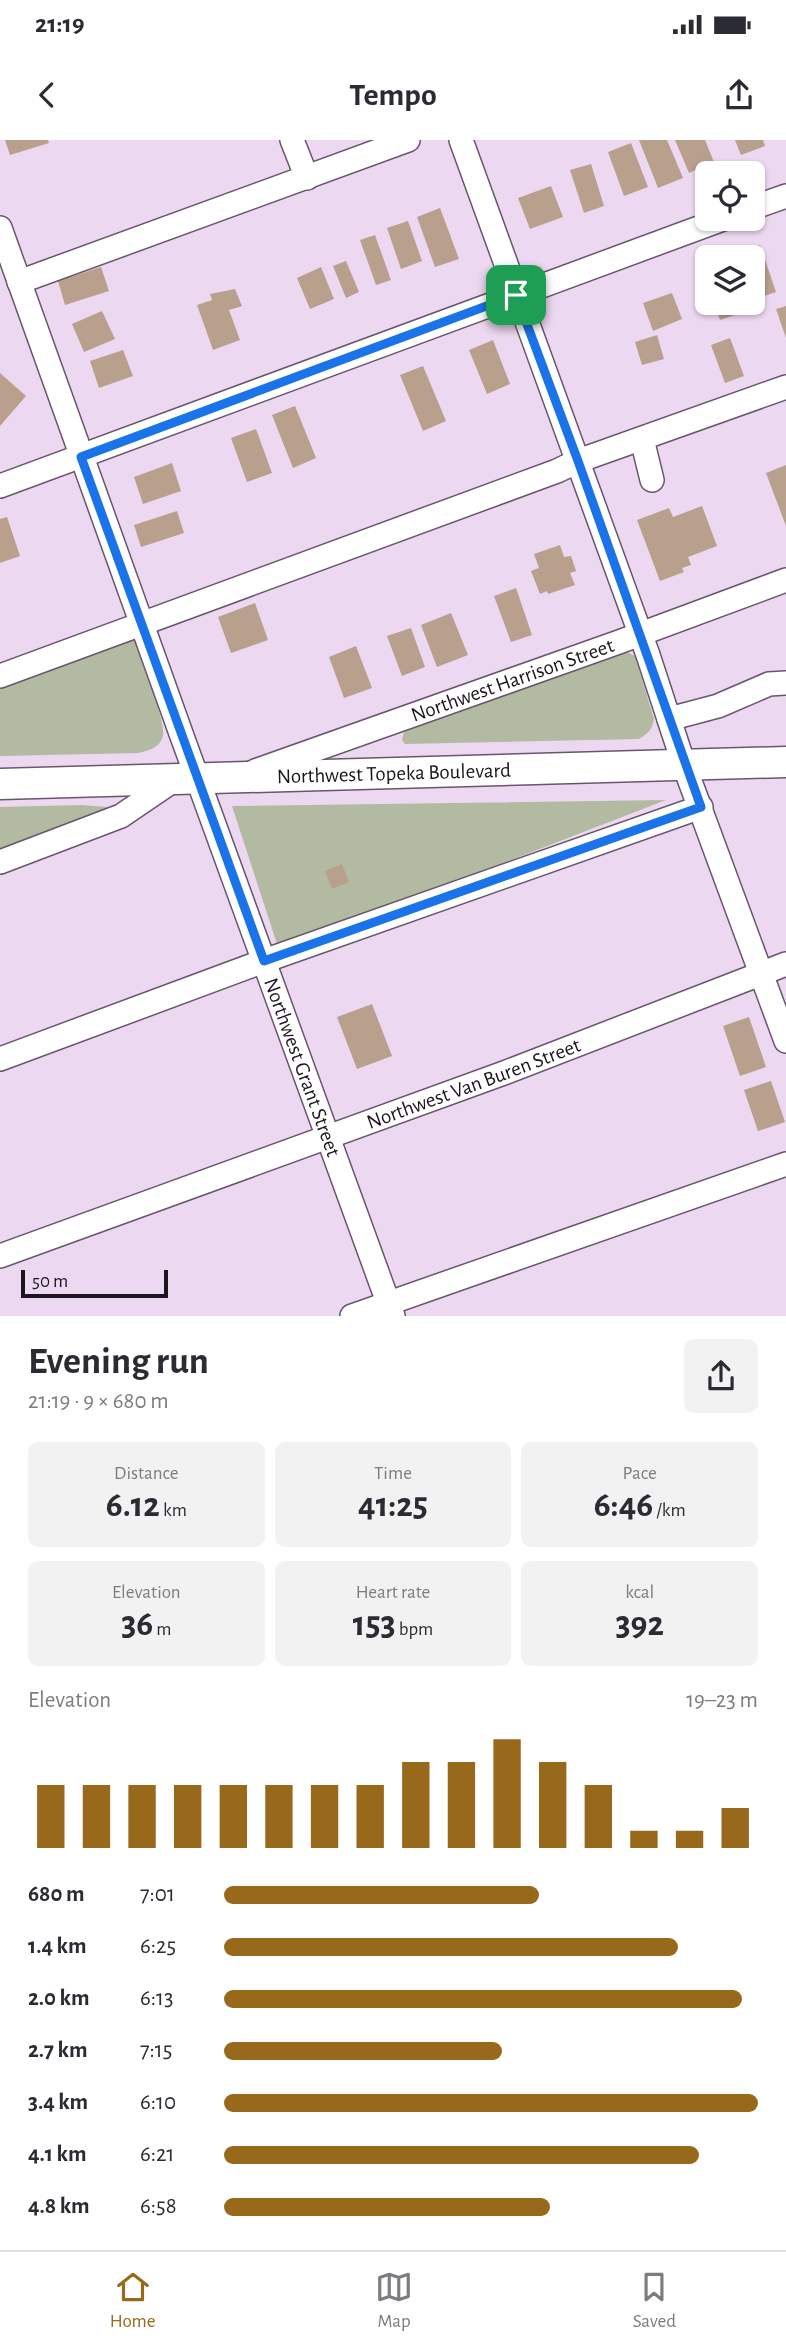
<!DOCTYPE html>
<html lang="en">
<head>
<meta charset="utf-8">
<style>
  body { margin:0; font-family:"Alegreya Sans",sans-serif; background:#f2f2f3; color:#2b2b33; height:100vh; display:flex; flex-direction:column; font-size:26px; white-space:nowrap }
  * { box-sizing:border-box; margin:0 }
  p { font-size:23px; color:#7c7c81 }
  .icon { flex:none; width:38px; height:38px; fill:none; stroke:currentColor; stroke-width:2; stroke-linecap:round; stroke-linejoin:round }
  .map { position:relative; height:1176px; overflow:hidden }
  .side { display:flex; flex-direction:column; background:#fff; flex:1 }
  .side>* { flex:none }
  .fabs { position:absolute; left:695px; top:21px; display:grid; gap:14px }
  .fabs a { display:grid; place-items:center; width:70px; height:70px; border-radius:10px; background:#fff; box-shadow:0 2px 5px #0004; font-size:35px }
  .scale { position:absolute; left:21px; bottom:18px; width:147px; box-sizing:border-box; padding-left:7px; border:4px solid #1c151d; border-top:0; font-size:19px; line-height:24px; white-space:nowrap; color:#1c151d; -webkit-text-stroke:5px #ecd8f0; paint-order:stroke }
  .pin { position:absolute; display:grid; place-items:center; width:60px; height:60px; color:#fff; margin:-30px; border-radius:14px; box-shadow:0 4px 10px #0006 }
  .round { display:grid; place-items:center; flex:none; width:74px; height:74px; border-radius:10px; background:#f2f2f3 }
  .overview { display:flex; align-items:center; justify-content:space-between; height:119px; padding:0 28px }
  h1 { font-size:38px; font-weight:600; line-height:52px }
  .figures { display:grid; grid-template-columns:repeat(3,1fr); gap:10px; height:119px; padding:7px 28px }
  .figures div { display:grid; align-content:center; border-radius:10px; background:#f2f2f3; text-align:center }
  .figures b { font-size:35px; font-weight:600 }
  .figures small { font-size:19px; font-weight:400 }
  .figures p { font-size:19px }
  .chart { height:196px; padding:14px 28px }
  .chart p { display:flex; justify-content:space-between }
  .chart svg { width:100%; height:126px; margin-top:7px; stroke:#98691a; stroke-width:6 }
  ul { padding:0 28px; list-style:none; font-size:23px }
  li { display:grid; grid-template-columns:112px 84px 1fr; align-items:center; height:52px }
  li i { height:18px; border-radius:9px; background:#98691a }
  .status { display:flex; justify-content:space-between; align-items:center; height:49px; padding:0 35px; background:#fff; direction:ltr }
  .status svg { height:19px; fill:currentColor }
  header { display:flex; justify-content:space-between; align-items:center; height:91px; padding:0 28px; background:#fff; font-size:32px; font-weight:600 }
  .tab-bar { display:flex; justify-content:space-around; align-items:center; height:98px; border-top:2px solid #e1e1e2; background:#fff; font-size:19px; color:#7c7c81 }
  .tab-bar a { display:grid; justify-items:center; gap:4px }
  .tab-bar .selected { color:#98691a }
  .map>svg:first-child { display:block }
</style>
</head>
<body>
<div class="status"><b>21:19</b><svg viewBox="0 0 49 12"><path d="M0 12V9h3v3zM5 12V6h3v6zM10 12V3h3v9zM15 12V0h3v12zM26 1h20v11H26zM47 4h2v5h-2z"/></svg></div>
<header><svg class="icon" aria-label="back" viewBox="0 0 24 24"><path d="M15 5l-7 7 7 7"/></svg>Tempo<svg class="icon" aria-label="share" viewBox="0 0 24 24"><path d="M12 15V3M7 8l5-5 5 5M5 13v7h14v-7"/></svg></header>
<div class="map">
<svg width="786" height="1176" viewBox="0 0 786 1176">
  <rect width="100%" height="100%" fill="#ecd8f0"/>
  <path fill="#b2baa1" d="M129 484C136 504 166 578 163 595 161 607 149 611 138 613L0 616V529Z
    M623 510 635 516 654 579C652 589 649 593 639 599L405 604 402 600 404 592 407 590Z
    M666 660 279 810 232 666Z
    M82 665 121 668 0 712V667Z"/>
  <path fill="#b8a08d" d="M5 0H48L49 3 10 15Z
    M639 0H667L683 38 658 48Z
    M675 0H705L714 22 689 33Z
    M735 0H763L765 6 741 15Z
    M631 3 648 47 624 56 608 12Z
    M591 24 604 66 584 73 570 30Z
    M551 46 563 77 530 89 518 58Z
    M440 68 459 119 435 127 417 77Z
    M408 81 422 121 401 129 387 88Z
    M375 95 391 140 376 145 360 100Z
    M760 105 776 152 752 160V117H734L733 114Z
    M346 121 359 152 346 158 333 126Z
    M101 127 109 151 65 165 58 141Z
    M321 127 334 159 310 169 297 138Z
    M235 149 242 166 229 170 240 200 213 210 197 165 212 160 210 154Z
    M672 153 682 179 653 191 643 163Z
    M714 163H734L738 174 720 180Z
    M786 166V198L776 169Z
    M102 171 115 199 84 212 72 184Z
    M657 195 664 219 642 225 635 202Z
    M730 198 744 236 725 243 711 205Z
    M493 200 510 244 487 254 469 210Z
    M123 210 133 236 99 248 90 221Z
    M423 226 446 281 423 291 400 235Z
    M0 233 26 256 0 286Z
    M295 266 316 318 293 328 272 275Z
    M256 289 272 333 247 342 231 298Z
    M172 323 181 351 143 364 134 337Z
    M786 325V386L766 333Z
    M702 366 717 406 688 417 691 425 682 428 684 432 660 441 637 380 669 368 673 377Z
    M177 371 184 393 141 407 134 385Z
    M7 377 20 416 0 423V379Z
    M560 405 564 417 571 416 576 431 570 433 575 445 548 454 547 451 540 454 531 431 539 428 534 414Z
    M516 448 532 495 511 502 494 456Z
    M255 463 268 500 231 513 218 477Z
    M451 473 468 515 437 527 421 485Z
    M411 488 425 527 402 536 387 496Z
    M356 506 372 548 344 558 329 517Z
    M342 724 349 742 332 749 325 731Z
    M372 864 392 916 357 929 337 877Z
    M749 877 766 927 740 936 723 886Z
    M771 941 785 982 758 991 744 950Z"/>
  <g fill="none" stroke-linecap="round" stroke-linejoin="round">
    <defs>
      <g id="minor">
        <path d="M292 0 307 38"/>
        <path d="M461 0 648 515 684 625 786 901"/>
        <path d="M752 68 786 56"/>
        <path id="s1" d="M0 88 183 599 393 1176"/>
        <path d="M19 142 408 0"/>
        <path d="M642 299 652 340"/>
        <path d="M0 346 723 79"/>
        <path d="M0 536 557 331 578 321 786 247"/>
        <path d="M669 579 718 566 769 544 786 543"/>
        <path id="s2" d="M255 631 619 502 786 440"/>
        <path d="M0 722 121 676 174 640"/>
        <path d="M0 919 264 821 701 667"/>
        <path id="s3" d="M0 1116 504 933 786 824"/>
        <path d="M352 1176 786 1024"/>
      </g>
      <g id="major">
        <path id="s4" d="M0 644 786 622"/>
      </g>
    </defs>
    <use href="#minor" stroke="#68576b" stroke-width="26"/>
    <use href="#major" stroke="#68576b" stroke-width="33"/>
    <use href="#minor" stroke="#fff" stroke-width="23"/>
    <use href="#major" stroke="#fff" stroke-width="30"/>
  </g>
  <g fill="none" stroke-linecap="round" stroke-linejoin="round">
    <defs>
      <path id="route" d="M516 155 578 321 701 667 264 821 81 317Z"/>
    </defs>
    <use href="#route" stroke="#fff" stroke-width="14"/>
    <use href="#route" stroke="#1a73e8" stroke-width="9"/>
  </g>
  <g text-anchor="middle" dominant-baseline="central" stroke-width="6" stroke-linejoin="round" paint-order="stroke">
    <g font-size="21" fill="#1c151d" stroke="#ecd8f0">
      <text stroke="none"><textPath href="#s2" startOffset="273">Northwest Harrison Street</textPath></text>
      <text stroke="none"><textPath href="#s4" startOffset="394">Northwest Topeka Boulevard</textPath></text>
      <text stroke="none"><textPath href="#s1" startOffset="892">Northwest Grant Street</textPath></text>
      <text stroke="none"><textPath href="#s3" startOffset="504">Northwest Van Buren Street</textPath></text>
    </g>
  </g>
</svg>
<div class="fabs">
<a><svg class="icon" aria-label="locate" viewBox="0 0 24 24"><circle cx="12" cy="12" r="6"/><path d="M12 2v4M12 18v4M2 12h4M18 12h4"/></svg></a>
<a><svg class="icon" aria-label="layers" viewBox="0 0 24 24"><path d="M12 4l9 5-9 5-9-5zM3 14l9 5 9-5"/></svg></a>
</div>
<div class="scale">50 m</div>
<div class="pin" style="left:516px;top:155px;background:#1e9e55"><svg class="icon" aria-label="arrive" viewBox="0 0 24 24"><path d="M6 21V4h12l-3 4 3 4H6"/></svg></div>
</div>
<section class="side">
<div class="overview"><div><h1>Evening run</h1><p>21:19 · 9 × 680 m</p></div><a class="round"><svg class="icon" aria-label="share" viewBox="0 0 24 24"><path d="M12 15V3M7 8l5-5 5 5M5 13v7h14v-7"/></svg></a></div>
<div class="figures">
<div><p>Distance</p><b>6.12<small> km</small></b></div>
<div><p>Time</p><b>41:25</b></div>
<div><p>Pace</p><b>6:46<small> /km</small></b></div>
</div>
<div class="figures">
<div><p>Elevation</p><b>36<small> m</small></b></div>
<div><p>Heart rate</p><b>153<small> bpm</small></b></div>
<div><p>kcal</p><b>392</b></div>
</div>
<div class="chart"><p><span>Elevation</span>19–23 m</p>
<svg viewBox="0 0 160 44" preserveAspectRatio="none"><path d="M5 44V22M15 44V22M25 44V22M35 44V22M45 44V22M55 44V22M65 44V22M75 44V22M85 44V14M95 44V14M105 44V6M115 44V14M125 44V22M135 44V38M145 44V38M155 44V30"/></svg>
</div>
<ul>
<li><b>680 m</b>7:01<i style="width:59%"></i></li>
<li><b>1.4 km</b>6:25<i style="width:85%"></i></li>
<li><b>2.0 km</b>6:13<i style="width:97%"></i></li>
<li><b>2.7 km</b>7:15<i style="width:52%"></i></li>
<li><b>3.4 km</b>6:10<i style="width:100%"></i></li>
<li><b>4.1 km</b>6:21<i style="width:89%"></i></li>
<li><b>4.8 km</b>6:58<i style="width:61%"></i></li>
</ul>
</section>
<nav class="tab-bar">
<a class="selected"><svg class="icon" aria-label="home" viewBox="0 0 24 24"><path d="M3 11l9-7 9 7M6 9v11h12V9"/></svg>Home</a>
<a><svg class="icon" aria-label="map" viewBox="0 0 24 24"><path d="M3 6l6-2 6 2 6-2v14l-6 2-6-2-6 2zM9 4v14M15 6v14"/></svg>Map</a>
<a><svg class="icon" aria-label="saved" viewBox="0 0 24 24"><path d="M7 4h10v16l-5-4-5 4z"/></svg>Saved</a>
</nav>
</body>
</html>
